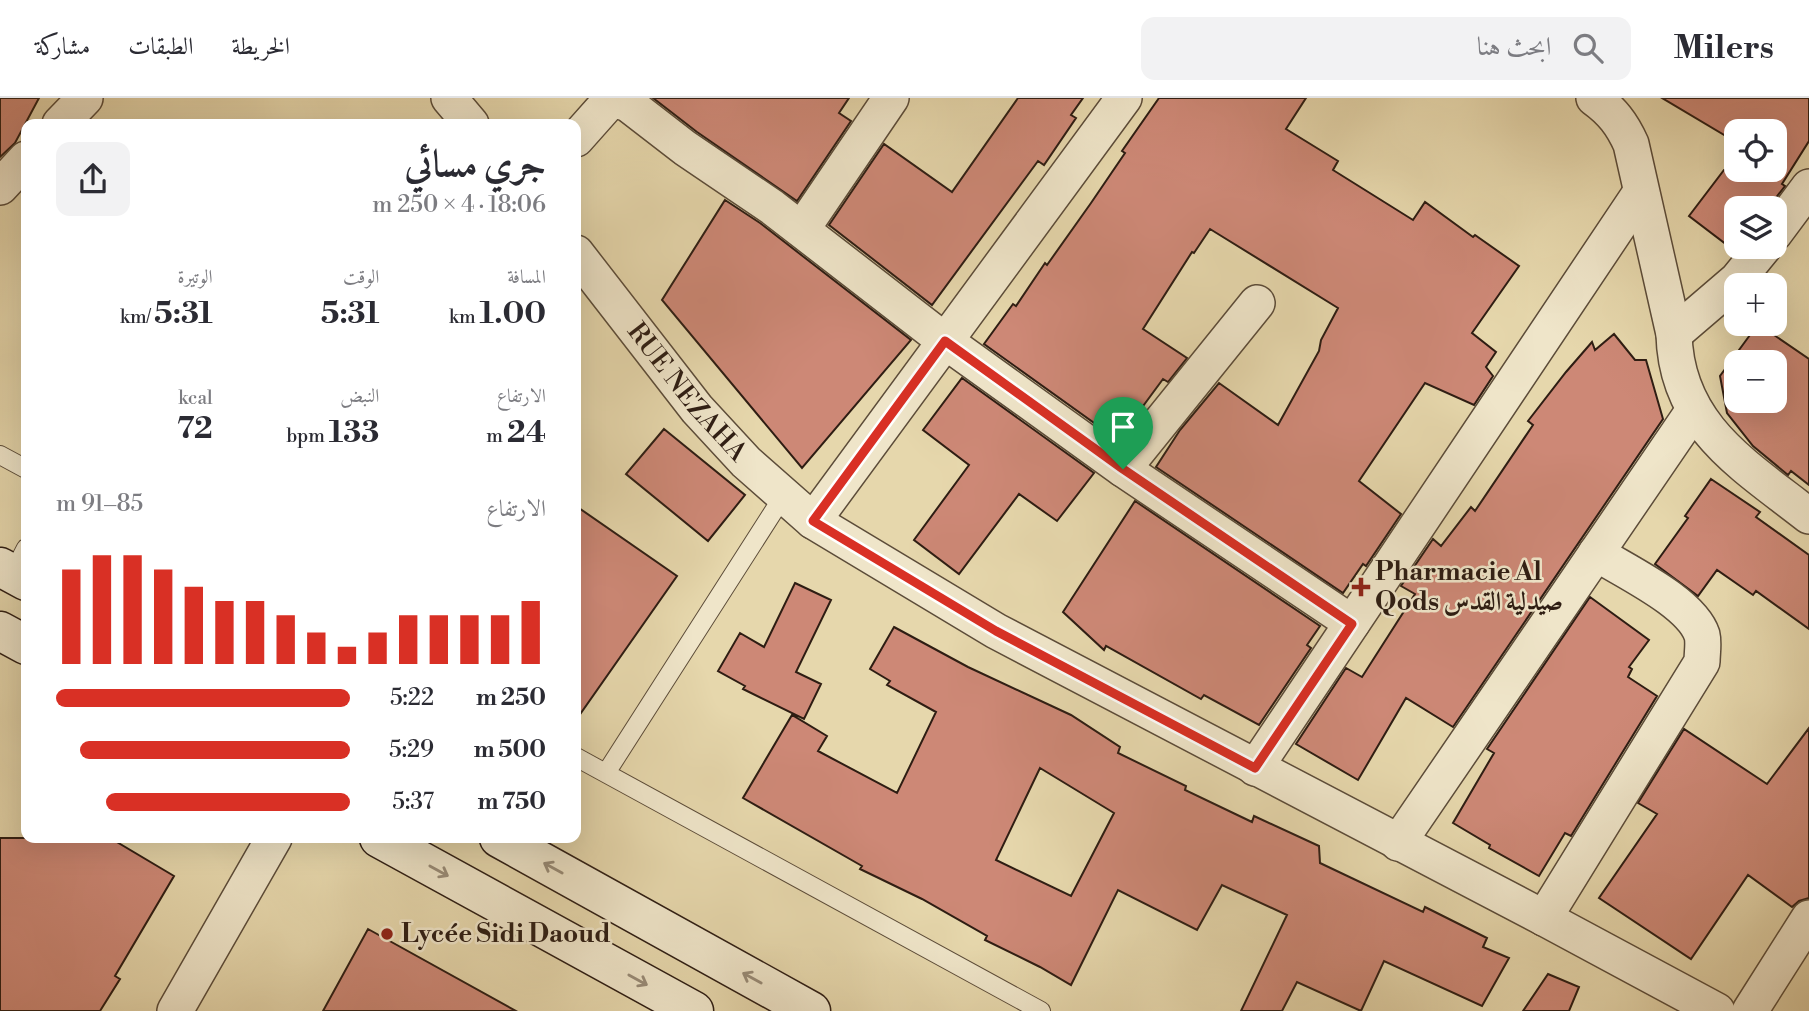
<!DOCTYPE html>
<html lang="ar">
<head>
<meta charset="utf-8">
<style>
  body { margin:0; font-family:"Libre Bodoni",Amiri,serif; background:#f2f2f3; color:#2b2b33; direction:rtl; height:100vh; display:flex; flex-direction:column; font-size:26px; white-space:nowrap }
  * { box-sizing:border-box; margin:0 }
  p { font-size:23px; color:#7c7c81 }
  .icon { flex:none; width:38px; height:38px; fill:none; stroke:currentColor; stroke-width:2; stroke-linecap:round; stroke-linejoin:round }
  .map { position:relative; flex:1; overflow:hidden; direction:ltr }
  .drawer { position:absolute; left:21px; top:21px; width:560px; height:724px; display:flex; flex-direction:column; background:#fff; border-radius:14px; box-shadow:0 7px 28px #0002; direction:rtl }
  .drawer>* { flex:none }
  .tools { position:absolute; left:1724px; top:21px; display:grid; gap:14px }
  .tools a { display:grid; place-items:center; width:63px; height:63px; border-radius:14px; background:#fff; box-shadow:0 7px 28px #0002; font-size:35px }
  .pin { position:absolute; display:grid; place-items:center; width:60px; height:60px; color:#fff; margin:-72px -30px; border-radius:50% 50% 50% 0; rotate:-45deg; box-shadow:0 0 7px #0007 }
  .pin .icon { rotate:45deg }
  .round { display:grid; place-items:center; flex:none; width:74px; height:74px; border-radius:14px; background:#f2f2f3 }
  .headline { display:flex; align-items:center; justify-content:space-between; height:119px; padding:0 35px }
  h1 { font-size:38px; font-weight:800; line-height:52px }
  .figures { display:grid; grid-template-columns:repeat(3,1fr); gap:10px; height:119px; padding:7px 35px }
  .figures div { display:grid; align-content:center }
  .figures b { font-size:30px; font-weight:800 }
  .figures small { font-size:19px; font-weight:400 }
  .figures p { font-size:19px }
  .chart { height:196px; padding:14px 35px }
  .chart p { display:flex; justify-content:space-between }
  .chart svg { width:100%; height:126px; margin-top:7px; stroke:#d93025; stroke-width:6 }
  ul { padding:0 35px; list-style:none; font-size:23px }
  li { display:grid; grid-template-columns:112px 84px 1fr; align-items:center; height:52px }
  li i { height:18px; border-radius:9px; background:#d93025 }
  header { display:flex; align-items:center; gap:42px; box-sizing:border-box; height:98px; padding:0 35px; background:#fff; border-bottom:2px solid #e1e1e2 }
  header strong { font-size:33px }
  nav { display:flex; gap:38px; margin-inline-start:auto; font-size:24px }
  .search { width:490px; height:63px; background:#f2f2f3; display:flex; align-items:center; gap:18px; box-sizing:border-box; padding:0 24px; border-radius:14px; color:#7c7c81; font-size:26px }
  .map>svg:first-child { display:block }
</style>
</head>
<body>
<header>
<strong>Milers</strong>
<div class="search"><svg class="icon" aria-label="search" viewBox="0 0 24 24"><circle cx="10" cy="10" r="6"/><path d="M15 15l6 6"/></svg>ابحث هنا</div>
<nav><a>الخريطة</a><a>الطبقات</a><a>مشاركة</a></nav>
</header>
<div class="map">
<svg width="1809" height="913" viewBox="0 0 1809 913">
  <rect width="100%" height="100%" fill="#e6d7ac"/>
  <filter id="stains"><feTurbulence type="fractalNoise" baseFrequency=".00286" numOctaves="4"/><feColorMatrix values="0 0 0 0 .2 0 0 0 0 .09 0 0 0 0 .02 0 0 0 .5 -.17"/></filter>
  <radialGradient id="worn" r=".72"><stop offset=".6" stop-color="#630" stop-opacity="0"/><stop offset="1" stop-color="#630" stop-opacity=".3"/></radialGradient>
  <path fill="#cd8876" stroke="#2e1d13" stroke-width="2" fill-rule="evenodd" d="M0 0H39L15 45 0 59Z
    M653 0H849L839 15 851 23 797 103 697 34Z
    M1018 0H1083L1071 17 1076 20 1044 67 1038 63 932 207 829 127 884 46 952 94Z
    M1159 0H1306L1286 31 1338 63 1333 72 1413 122 1425 104 1473 139 1475 137 1519 168 1472 235 1496 254 1486 269 1493 278 1474 307 1425 285 1359 383 1401 416 1366 468 1363 466 1343 495 1156 369 1180 332 1219 285 1278 327 1319 253 1321 242 1338 210 1210 131 1194 155 1192 154 1143 231 1187 260 1168 284 1163 281 1118 342 984 246 1013 206 1016 208 1045 165 1047 167 1091 105 1125 55 1122 53Z
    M1662 0H1809V43L1782 86 1785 88 1768 110H1736V149H1738L1735 153 1689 118 1724 72H1783L1774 67V33H1736V44Z
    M725 102 760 125 911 242 802 370 662 202Z
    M1758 226 1809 261V387L1791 373 1788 377 1753 348 1727 315 1720 278ZM1736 264H1774V303H1736Z
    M1614 236 1635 262H1646L1663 321 1453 629 1406 600 1358 682 1296 646 1346 570 1362 579 1415 496 1401 488 1433 441 1441 448 1471 409 1475 413 1533 327 1528 323 1566 274 1592 244 1595 252Z
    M962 280 1094 375 1057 423 1019 396 959 476 914 442 969 367 923 332Z
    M664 331 745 397 708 443 626 376Z
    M1711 381 1760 414 1756 419 1809 457V531L1756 493 1753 497 1717 472 1698 498 1655 466 1688 420 1685 418Z
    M1135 403 1320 528 1307 547 1311 550 1259 627 1204 597 1201 601 1106 548 1104 552 1063 514Z
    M576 408 677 478 576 622Z
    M795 485 831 502 796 574 821 586 804 621 743 591 745 588 718 573 740 535 764 549Z
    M1590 499 1649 542 1629 569 1632 571 1628 579 1657 598 1571 738 1565 735 1539 778 1489 750 1490 747 1453 725 1494 655 1487 651Z
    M894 529 968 569 1071 617 1120 649 1118 655 1186 688 1185 692 1252 724 1254 718 1319 748 1320 765 1423 814 1425 809 1487 840 1483 849 1509 860 1482 908 1384 863 1361 913 1297 884 1282 913H1241L1287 817 1222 787 1197 832 1118 792 1071 887 1040 869 985 842 987 838 922 801 860 771 862 768 743 700 792 617 827 638 818 653 897 695 936 614 887 587 890 583 870 571ZM1040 670 1114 715 1071 798 996 762Z
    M1809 630V800L1799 803 1792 809 1748 777 1691 861 1599 800 1657 716 1638 705 1684 631 1767 686Z
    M0 740H110L174 778 115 878 120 881 100 913H0Z
    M368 831 516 913H323Z
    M1548 876 1579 889 1569 913H1523Z"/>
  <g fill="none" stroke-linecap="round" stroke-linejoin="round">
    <defs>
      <path id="service" d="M0 357 26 371
        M13 475 26 450
        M576 659 1041 913
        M606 675 784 397"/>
      <g id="minor">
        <path d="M449 0 471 26"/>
        <path d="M1594 0C1612 13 1622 26 1631 46L1674 236C1676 328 1744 367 1809 418"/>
        <path d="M60 26 85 0"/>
        <path d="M576 41 608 5 617 2 628 6 685 50 772 109 945 243 1123 371 1352 525"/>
        <path d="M0 89 26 61"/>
        <path d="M802 131 891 0"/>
        <path d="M1774 136 1809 89"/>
        <path id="s1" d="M576 155 697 311 746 364 813 423 996 533 1544 820 1717 913"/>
        <path d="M1674 236 1737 182 1764 149"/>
        <path d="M1123 371 1257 205"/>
        <path d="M813 423 1124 0"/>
        <path d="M1255 670 1641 94"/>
        <path d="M1398 745 1694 312"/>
        <path d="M1544 820 1702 564C1702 555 1704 545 1702 537 1691 504 1626 474 1596 455"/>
        <path d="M175 913 274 740"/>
        <path d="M1750 913 1809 820"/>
      </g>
      <path id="secondary" d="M0 469 26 483
        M0 533 26 547
        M379 740 694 913
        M499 740 811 913"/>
    </defs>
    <use href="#service" stroke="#5c4c39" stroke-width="20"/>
    <use href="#minor" stroke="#5c4c39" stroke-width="38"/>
    <use href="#secondary" stroke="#2e1d13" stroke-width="41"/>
    <use href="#service" stroke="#efe5c9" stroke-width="18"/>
    <use href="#minor" stroke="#efe5c9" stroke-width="35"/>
    <use href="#secondary" stroke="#efe5c9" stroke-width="38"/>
  </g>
  <defs><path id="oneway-shaft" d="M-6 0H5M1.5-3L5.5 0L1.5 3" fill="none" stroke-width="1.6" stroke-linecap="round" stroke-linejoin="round" transform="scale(1.75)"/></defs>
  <g stroke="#988b77">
    <use href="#oneway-shaft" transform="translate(553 770) rotate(-151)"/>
    <use href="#oneway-shaft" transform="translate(439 773) rotate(29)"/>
    <use href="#oneway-shaft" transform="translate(752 880) rotate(-151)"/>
    <use href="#oneway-shaft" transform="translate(638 882) rotate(29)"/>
  </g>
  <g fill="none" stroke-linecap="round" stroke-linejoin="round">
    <defs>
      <path id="route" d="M945 243 1123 371 1352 526 1255 670 996 533 813 423Z"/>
    </defs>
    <use href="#route" stroke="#fff" stroke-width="14"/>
    <use href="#route" stroke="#d93025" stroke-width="9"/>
  </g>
  <g fill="#8f2418" stroke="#efe5c9" stroke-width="2.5">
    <path d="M1357.5 478.5h7v7h7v7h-7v7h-7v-7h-7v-7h7z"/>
    <circle cx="387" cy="836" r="7"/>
  </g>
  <g text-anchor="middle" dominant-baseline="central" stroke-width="5" stroke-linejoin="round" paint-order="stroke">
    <g font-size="26" fill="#2e1d13" stroke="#efe5c9">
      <text stroke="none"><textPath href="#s1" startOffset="178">RUE NEZAHA</textPath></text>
    </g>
    <g font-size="26" font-weight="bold" fill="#2e1d13" stroke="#efe5c9" text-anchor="start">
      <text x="1375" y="474">Pharmacie Al<tspan x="1375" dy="30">Qods صيدلية القدس</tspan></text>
      <text x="401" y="836">Lycée Sidi Daoud</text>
    </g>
  </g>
  <rect width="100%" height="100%" filter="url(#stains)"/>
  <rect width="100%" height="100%" fill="url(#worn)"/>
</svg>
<div class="tools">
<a><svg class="icon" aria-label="locate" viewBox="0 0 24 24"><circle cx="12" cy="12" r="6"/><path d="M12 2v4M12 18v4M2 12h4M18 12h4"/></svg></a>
<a><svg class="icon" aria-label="layers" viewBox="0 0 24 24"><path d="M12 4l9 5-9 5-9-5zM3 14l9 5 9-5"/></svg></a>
<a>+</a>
<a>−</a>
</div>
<div class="pin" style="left:1123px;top:371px;background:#1e9e55"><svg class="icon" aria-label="arrive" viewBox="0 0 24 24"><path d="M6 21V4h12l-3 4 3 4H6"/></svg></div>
<section class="drawer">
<div class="headline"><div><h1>جري مسائي</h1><p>18:06 · 4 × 250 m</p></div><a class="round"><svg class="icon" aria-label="share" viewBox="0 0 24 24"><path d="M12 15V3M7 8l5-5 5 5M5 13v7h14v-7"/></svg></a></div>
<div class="figures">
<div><p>المسافة</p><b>1.00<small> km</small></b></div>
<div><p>الوقت</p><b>5:31</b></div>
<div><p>الوتيرة</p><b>5:31<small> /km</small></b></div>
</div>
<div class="figures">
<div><p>الارتفاع</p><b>24<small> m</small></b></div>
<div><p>النبض</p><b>133<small> bpm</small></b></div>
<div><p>kcal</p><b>72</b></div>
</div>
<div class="chart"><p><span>الارتفاع</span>85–91 m</p>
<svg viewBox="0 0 160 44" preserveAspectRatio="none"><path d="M5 44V11M15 44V6M25 44V6M35 44V11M45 44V17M55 44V22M65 44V22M75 44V27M85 44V33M95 44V38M105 44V33M115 44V27M125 44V27M135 44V27M145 44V27M155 44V22"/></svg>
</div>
<ul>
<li><b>250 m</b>5:22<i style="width:100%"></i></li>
<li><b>500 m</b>5:29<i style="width:92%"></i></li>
<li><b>750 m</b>5:37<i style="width:83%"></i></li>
</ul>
</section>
</div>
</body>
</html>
